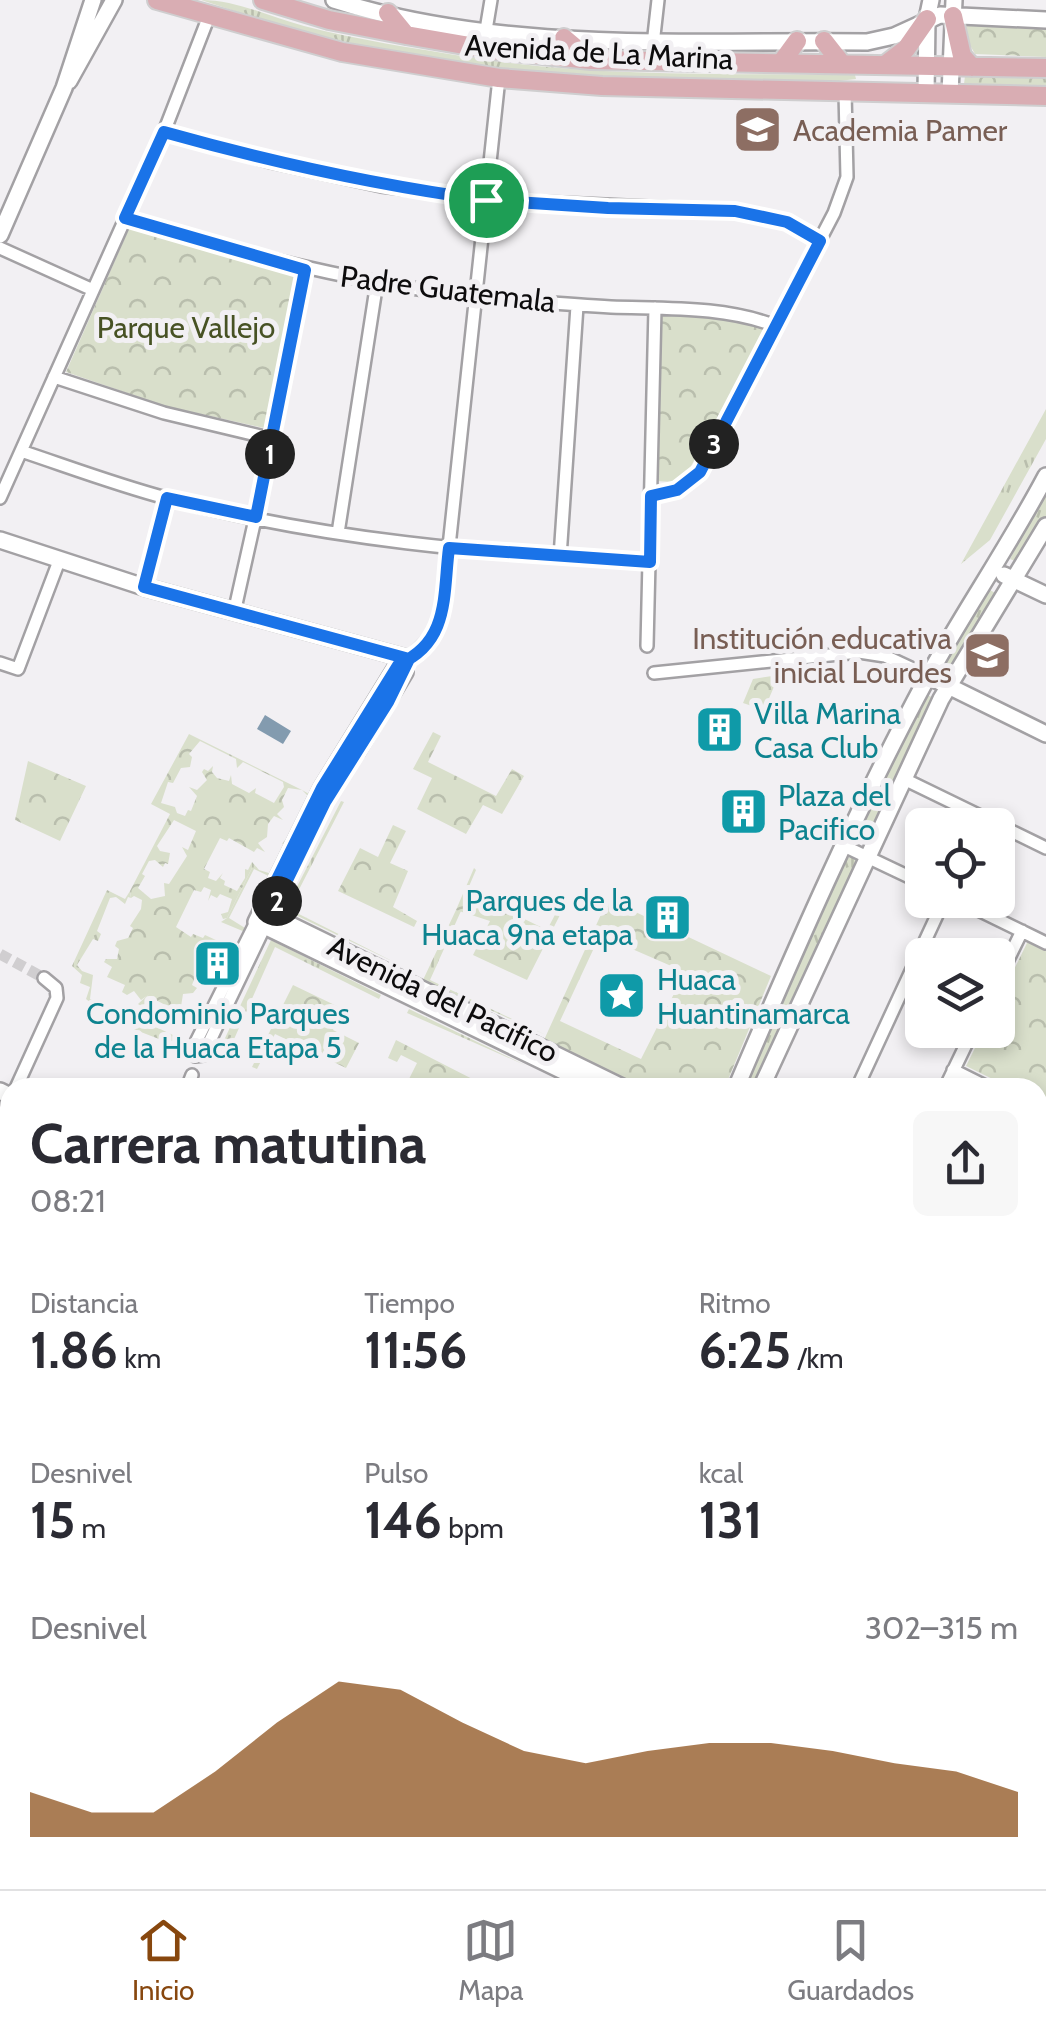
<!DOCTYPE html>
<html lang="es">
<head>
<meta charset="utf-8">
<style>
  body { margin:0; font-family:Cabin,sans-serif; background:#f7f7f7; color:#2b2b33; height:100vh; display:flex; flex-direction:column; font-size:38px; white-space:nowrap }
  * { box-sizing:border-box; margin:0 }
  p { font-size:32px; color:#7c7c81 }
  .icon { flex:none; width:55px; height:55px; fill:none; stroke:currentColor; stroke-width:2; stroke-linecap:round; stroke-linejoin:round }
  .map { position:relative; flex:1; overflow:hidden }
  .drawer { position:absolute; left:0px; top:1078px; width:1048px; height:812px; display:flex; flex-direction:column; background:#fff; border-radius:30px 30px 0 0; box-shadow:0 5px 15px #0003 }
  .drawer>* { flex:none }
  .buttons { position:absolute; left:905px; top:808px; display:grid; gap:20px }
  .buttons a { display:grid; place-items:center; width:110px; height:110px; border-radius:15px; background:#fff; box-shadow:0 5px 15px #0003; font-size:50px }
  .pin { position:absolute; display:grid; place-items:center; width:85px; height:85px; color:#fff; margin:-42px; border:5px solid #fff; border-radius:50%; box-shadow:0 2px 10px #0007 }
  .km { position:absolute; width:50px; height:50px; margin:-25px; border-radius:50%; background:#222; color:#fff; font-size:28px; line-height:50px; text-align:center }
  .round { display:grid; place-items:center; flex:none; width:105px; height:105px; border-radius:15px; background:#f7f7f7 }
  .head { display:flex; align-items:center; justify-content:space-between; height:170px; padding:0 30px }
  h1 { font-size:55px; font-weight:700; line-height:75px }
  .stats { display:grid; grid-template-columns:repeat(3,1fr); gap:15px; height:170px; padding:10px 30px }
  .stats div { display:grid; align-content:center }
  .stats b { font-size:50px; font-weight:700 }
  .stats small { font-size:28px; font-weight:400 }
  .stats p { font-size:28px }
  .chart { height:280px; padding:20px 30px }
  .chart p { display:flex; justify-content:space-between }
  .chart svg { width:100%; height:180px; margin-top:10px; fill:#87470e; opacity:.7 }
  .tabs { display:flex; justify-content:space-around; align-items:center; height:140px; border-top:2px solid #e1e1e2; background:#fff; font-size:28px; color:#7c7c81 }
  .tabs a { display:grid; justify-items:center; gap:5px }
  .tabs .selected { color:#87470e }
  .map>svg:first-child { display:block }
</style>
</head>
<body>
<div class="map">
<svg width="1046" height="1889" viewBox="0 0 1046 1889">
  <defs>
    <pattern id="grass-tufts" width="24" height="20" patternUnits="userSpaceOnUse" patternTransform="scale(2.5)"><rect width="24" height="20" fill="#d9dfcb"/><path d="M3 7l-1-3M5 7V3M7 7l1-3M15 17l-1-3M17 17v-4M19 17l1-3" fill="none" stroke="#b9bead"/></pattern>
    <pattern id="park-crowns" width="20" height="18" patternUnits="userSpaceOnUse" patternTransform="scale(2.5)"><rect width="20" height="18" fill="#d9dfcb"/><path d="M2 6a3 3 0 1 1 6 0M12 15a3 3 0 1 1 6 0" fill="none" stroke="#b9bead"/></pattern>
    <pattern id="water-ripples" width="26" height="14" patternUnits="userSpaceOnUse" patternTransform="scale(2.5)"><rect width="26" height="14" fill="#839baf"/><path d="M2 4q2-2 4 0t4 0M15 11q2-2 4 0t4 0" fill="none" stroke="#6a7d8d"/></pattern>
  </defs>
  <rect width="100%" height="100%" fill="#f2f0f3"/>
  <path fill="url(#grass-tufts)" d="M201 0C237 0 270 17 304 26 358 40 413 48 468 57 596 78 727 73 855 75L856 79 830 82C717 80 602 81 489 68 391 56 295 32 201 0Z
    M1046 409V439L990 540 961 564Z
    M1046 489V517L1018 562 1010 559Z
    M988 589 999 595 953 669 943 663Z
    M926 694 935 699 870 838 861 840 858 832Z
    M302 790 316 798 277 880 254 869 229 918 253 933 196 1052C157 1038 117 1027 86 999L90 987 80 983 82 975 72 966 107 890 125 899 130 891 131 898 128 897 125 904 116 897 110 898 97 931 101 934 98 941 93 939 77 965 82 971 93 975 90 999 131 1019 136 1017 141 1006 138 1004 151 992 156 1000 150 997 148 1002 154 1009 152 1013 144 1010 143 1021 190 1043 199 1019 222 982 218 980 221 975 224 977 245 932 221 922 227 918 252 868V862L259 870 272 874 286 846 282 844 285 840 289 842 310 798Z
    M341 801 344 802 289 909 398 964 285 910Z
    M853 856 857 865 756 1087 742 1088 845 859Z
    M456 910 461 911 430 980 546 1035 423 980Z
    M271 940 381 995 379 999 275 947 227 1055 219 1051Z
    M409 1009 527 1066 407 1013Z
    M227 1880H280L302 1889H242Z"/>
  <path fill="url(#park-crowns)" fill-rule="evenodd" d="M965 23 1046 25V57L975 54 963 33Z
    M965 76 1046 78V86L964 84Z
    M131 224 297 274 264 428 165 406 66 372Z
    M660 314 713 315 766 329 690 468 672 482 656 481Z
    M779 675 764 710 743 703 753 679Z
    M433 732 441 736 428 762 496 796 512 769 524 776 502 814 483 805 466 834 417 809 432 778 413 769Z
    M189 734 302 790 288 788 282 800 284 807 277 814 283 820 274 816 268 824 267 837 258 843 265 852 257 848 254 852 229 838 227 841 220 838 204 869 210 872 208 878 216 881 223 873 220 878 225 881 224 885 237 891 245 878V869L248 870 252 862V868L227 918 223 919 221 914 228 912 232 899 220 894 217 898 211 895 208 901 211 890 204 887 201 892 194 890 176 927 191 937 193 934 203 938 205 935 218 941 214 950 218 953 207 950 202 960 208 968 205 973 197 971 192 985 197 988 193 993 183 994 180 1013 156 1000 151 993 141 1000 134 991 127 995 122 992 125 985 107 977 112 967 104 962 106 959H117L119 949 115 946 117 941 128 938 133 928 130 926 141 909 142 900 134 896 131 898 130 891 170 814 151 804ZM200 741 236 759 237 768 243 762 283 782 284 787 274 803 255 793 256 788 249 793 232 784 231 775 229 781 217 778 212 772 213 766 208 771 204 769 202 772 207 780 197 790 189 787 197 796 191 811 188 810 185 816 177 813 175 807 161 803 168 782 173 783 181 768 190 767 192 757 189 754ZM174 820 196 831 188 850 182 847 187 856 169 884 164 883 165 896 151 899 138 888 145 876 142 874 149 861 155 860 163 867 165 863 168 864 170 853 160 851 157 846Z
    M28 761 86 786 60 841 15 820Z
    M393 825 406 831 390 863 408 871 393 907 417 921 414 927 338 891 360 848 378 857Z
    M474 868 476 870 467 891 547 930 558 909 562 911 527 980 473 955 490 921 456 910Z
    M608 899 771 976 725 1087H643L544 1040ZM600 935 685 972 641 1059 560 1021Z
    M1028 941 1046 950V1105L1038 1101V1088L1009 1087 966 1066 984 1030H998V1002Z
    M293 985 343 1009 333 1030 359 1043 346 1068 275 1034 257 1069 252 1067Z
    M396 1040 488 1087H405L417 1063 401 1055 397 1062 388 1058Z
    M0 1623 10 1627V1701L0 1696Z
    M440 1880H542L560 1889H465Z"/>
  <path fill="url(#water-ripples)" d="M265 715 291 731 283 744 257 729Z"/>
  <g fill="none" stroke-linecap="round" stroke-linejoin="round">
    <path stroke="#d0ced0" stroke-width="11" stroke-dasharray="11 5.5" stroke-linecap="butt" d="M0 954 44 978"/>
    <defs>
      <path id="street" d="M486 30 491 0
        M651 62 658 0
        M164 132 271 162 381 186 497 200 735 211 787 222 820 241
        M125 219C246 254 364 286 489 298 530 301 570 305 611 307 667 309 723 306 776 326
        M0 248 93 290
        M54 377 164 413 273 439
        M21 451C69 467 117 485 166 498 324 540 488 554 650 562
        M651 496 677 490 699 472 834 213 847 177 845 92
        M0 498 164 132 209 16
        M338 533 377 282
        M560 557 577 306
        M144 587 167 498
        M234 613 273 439 305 269
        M647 646 655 308
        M409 659 436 632 442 612 499 78
        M0 663 18 669 59 561
        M654 673 859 652 885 656 928 676
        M904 779 1046 848
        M844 846 922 883
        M958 900 1046 943
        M998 980 1022 931
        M195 1056 203 1055 205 1051 265 926
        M195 1056 194 1046 256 922
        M953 1070 989 1088
        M16 1088 57 998 56 988 44 978
        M187 1088 192 1075
        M857 1088 944 900
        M945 1088 973 1030
        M1038 1111 1046 1115
        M0 1121 10 1100
        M1038 1200 1046 1204
        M1038 1407 1046 1411
        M1038 1607 1046 1589
        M694 1889 698 1880"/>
      <path id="secondary" d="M334 0C503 54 692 40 867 42L894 36 940 15 1046 20
        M69 81 114 0
        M926 94 927 19 931 0
        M950 94 954 0
        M0 235 64 88 93 0
        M0 540 144 587 409 659
        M1004 575 1046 595
        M409 659 399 663 322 788 256 922 598 1088
        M928 676 1046 734
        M357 751 405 672
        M262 911 624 1088
        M736 1088C795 950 855 812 926 680 964 611 1009 546 1046 476
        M761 1088 941 699 1046 526
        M0 1091 10 1096
        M1038 1296 1046 1299
        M0 1345 10 1350
        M1038 1571 1046 1575
        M1038 1826 1046 1830"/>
      <path id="primary" d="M157 0 342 52 499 78 602 86 1046 96
        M263 0 329 20 406 35 493 50 591 60 1046 68
        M388 13 406 35
        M953 16 962 56 972 67
        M564 38 590 60
        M824 41 842 64
        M781 63 797 41
        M885 65 906 49 927 19
        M0 1609 10 1613
        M568 1880 593 1889"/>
      <path id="highway" d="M0 1701 10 1706
        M0 1806 10 1812
        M0 1872 10 1876
        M18 1880 39 1889
        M129 1880 145 1889
        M354 1880 370 1889"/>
    </defs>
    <use href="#street" stroke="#a3a1a4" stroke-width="16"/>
    <use href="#secondary" stroke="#a3a1a4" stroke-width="20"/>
    <use href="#primary" stroke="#cfcecf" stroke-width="22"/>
    <use href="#highway" stroke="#cfcecf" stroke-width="25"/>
    <use href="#street" stroke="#fff" stroke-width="11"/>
    <use href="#secondary" stroke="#fff" stroke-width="15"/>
    <use href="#primary" stroke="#d9adb3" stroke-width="18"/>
    <use href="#highway" stroke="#c07681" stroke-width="20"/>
  </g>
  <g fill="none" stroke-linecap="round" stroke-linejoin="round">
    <defs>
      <path id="route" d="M486 200C375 185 271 162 164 132L125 218 305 270 256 517 167 498 144 587 409 659 388 702 325 802 270 915 262 910 322 788 399 664C450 642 443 594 449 548L650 562 651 496 677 490 700 472 820 241 787 222 735 211 608 208 486 200"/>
    </defs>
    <use href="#route" stroke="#fff" stroke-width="20"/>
    <use href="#route" stroke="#1a73e8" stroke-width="12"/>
  </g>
  <defs>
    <symbol id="school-square" viewBox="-11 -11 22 22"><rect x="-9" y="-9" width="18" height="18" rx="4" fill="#8d6e63" stroke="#f2f0f3"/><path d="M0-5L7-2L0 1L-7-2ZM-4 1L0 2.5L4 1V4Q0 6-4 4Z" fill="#fff"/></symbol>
    <symbol id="building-square" viewBox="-11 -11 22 22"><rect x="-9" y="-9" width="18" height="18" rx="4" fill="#0f9aa8" stroke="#f2f0f3"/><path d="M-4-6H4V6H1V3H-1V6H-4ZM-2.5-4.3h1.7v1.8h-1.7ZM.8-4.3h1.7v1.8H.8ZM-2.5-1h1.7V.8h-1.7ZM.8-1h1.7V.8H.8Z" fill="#fff"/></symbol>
    <symbol id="sight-square" viewBox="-11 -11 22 22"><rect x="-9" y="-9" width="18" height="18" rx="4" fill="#0f9aa8" stroke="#f2f0f3"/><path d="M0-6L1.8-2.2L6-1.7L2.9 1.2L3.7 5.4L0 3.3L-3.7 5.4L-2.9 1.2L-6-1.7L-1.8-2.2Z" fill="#fff"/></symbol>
  </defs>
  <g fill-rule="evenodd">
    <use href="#school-square" x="730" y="102" width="55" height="55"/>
    <use href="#school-square" x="960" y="628" width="55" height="55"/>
    <use href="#building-square" x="692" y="702" width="55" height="55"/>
    <use href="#building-square" x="716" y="784" width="55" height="55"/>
    <use href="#building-square" x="640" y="890" width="55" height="55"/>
    <use href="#building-square" x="190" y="936" width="55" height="55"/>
    <use href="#sight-square" x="594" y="968" width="55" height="55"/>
  </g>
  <g text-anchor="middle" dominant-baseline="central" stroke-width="10" stroke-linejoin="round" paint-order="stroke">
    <g font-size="30" fill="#0d0c0d" stroke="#f2f0f3">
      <text transform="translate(599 52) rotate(3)">Avenida de La Marina</text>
      <text transform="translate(448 289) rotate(7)">Padre Guatemala</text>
      <text transform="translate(443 999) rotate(26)">Avenida del Pacifico</text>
    </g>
    <g font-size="30" fill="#785e54" stroke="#f2f0f3" text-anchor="start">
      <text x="793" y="130">Academia Pamer</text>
      <text x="952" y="638" text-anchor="end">Institución educativa<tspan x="952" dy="34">inicial Lourdes</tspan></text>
    </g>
    <g font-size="30" fill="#475224" stroke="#f2f0f3">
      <text x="186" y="327">Parque Vallejo</text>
    </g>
    <g font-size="30" fill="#0d838f" stroke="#f2f0f3" text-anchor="start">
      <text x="754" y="713">Villa Marina<tspan x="754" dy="34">Casa Club</tspan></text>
      <text x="778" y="795">Plaza del<tspan x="778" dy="34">Pacifico</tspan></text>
      <text x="633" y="900" text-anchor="end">Parques de la<tspan x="633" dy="34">Huaca 9na etapa</tspan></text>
      <text x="657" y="979">Huaca<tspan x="657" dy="34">Huantinamarca</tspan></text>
      <text x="218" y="1013" text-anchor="middle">Condominio Parques<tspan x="218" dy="34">de la Huaca Etapa 5</tspan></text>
    </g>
  </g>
</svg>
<div class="buttons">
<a><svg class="icon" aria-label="locate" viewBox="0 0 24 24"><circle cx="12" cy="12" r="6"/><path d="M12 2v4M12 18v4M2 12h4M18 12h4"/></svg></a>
<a><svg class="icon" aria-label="layers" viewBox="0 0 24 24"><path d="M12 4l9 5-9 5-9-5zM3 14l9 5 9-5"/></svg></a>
</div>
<div class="pin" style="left:486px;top:200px;background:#1e9e55"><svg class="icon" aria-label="arrive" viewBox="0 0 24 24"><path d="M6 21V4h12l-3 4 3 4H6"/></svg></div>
<b class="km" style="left:270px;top:454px">1</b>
<b class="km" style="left:277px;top:901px">2</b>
<b class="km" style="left:714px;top:444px">3</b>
<section class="drawer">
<div class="head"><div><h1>Carrera matutina</h1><p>08:21</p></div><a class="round"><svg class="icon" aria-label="share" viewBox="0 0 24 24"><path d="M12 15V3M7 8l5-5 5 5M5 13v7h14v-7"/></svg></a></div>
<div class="stats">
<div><p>Distancia</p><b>1.86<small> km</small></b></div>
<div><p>Tiempo</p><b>11:56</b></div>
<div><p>Ritmo</p><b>6:25<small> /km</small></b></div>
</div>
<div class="stats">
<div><p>Desnivel</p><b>15<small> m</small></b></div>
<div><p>Pulso</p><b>146<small> bpm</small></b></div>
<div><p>kcal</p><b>131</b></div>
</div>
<div class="chart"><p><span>Desnivel</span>302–315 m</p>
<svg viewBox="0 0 160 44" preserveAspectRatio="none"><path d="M0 44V33L10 38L20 38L30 28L40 16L50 6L60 8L70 16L80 23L90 26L100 23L110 21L120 21L130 23L140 26L150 28L160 33V44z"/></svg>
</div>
</section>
</div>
<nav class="tabs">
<a class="selected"><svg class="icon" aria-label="home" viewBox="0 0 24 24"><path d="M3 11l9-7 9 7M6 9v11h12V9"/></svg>Inicio</a>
<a><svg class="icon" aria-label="map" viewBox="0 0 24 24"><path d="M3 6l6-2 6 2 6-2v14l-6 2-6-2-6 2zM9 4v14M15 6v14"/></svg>Mapa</a>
<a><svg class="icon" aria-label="saved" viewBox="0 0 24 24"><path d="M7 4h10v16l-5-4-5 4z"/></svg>Guardados</a>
</nav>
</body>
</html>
